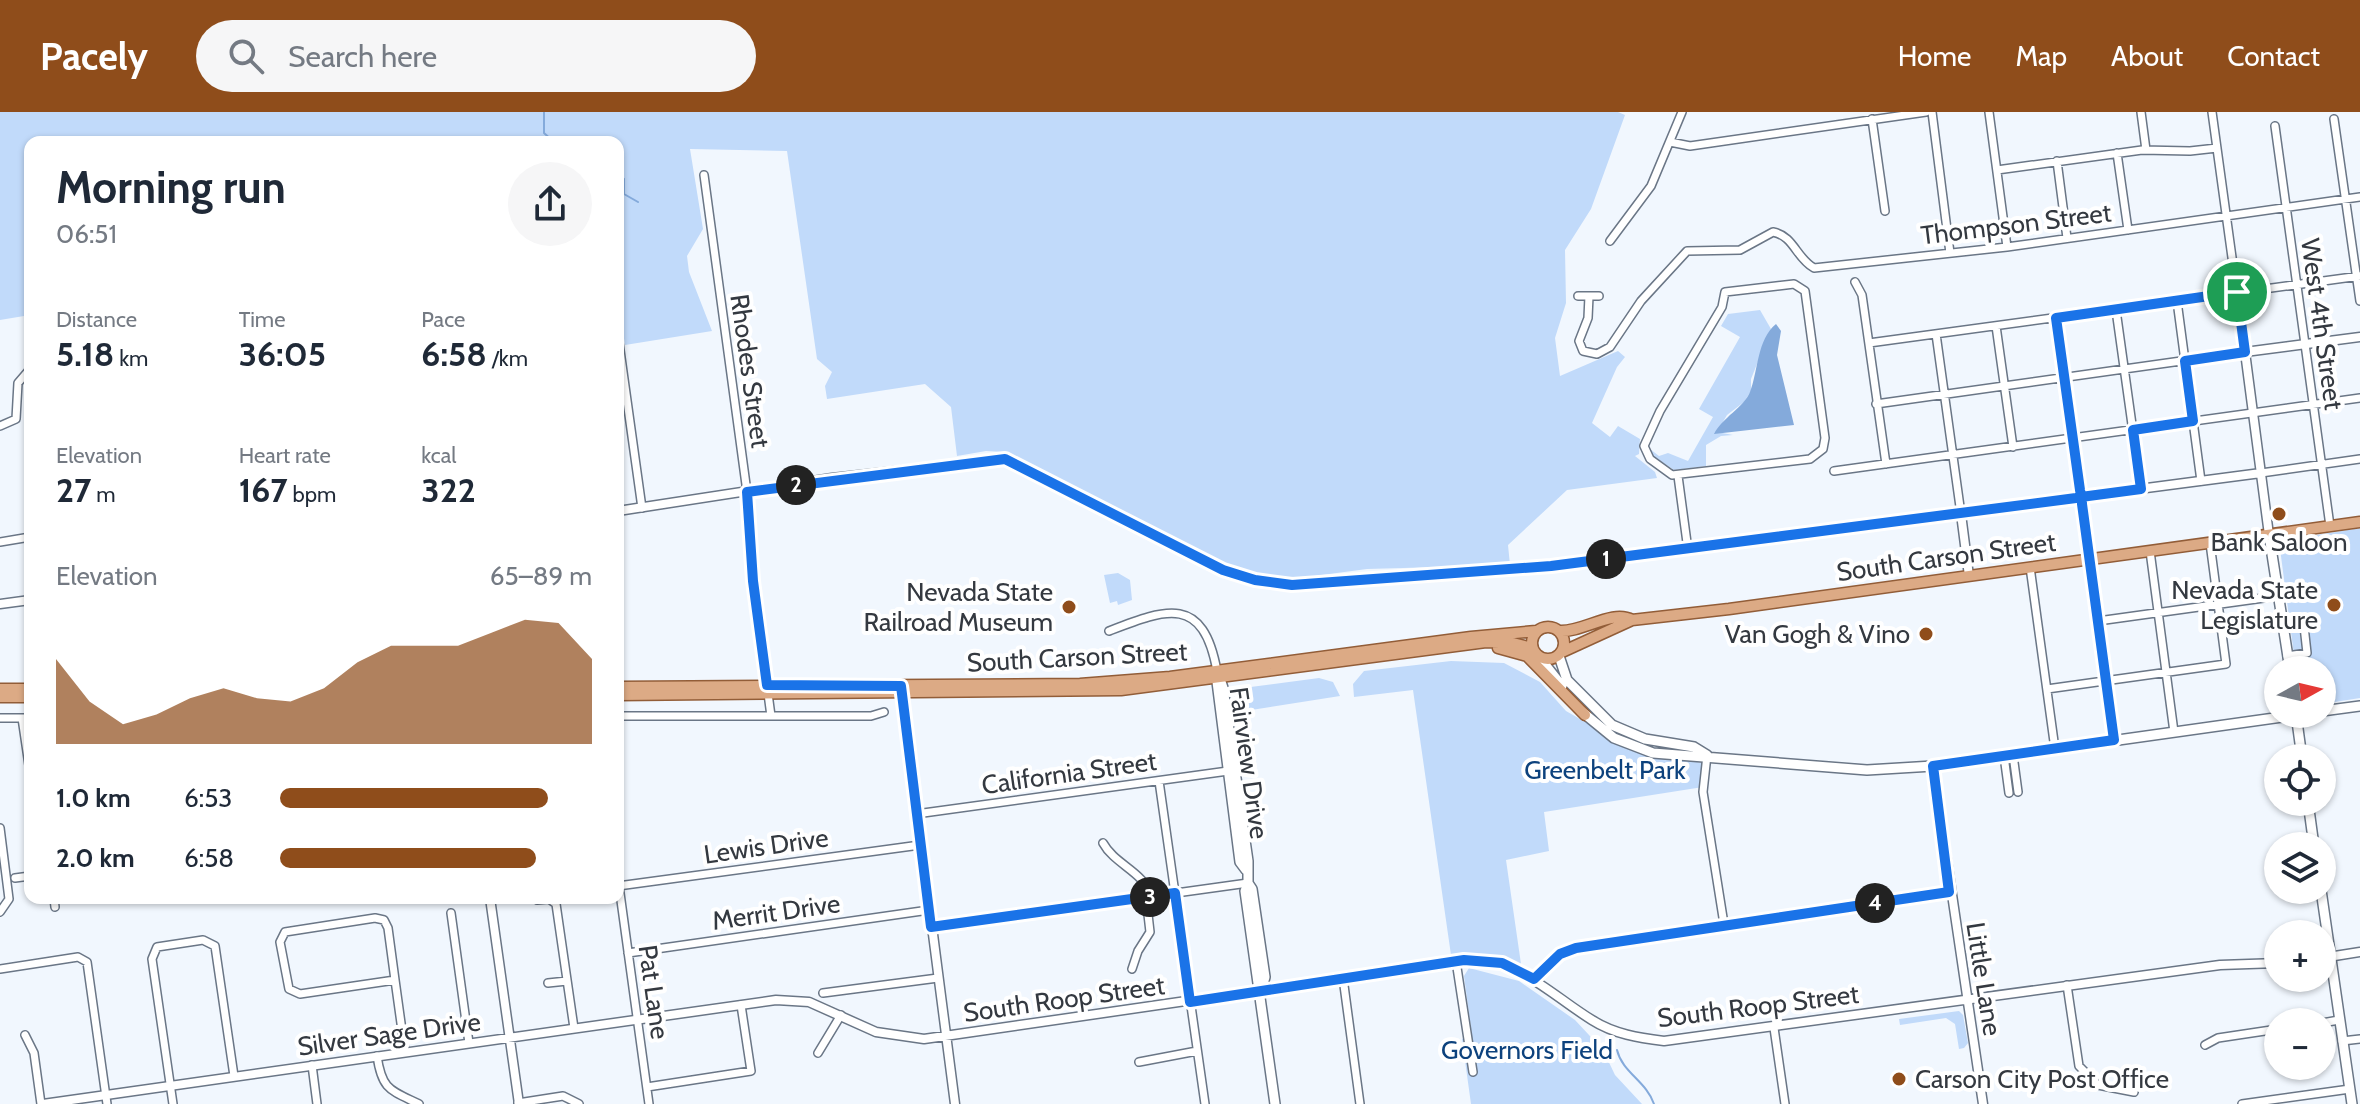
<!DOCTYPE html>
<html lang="en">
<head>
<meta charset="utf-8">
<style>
  body { margin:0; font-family:Cabin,sans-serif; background:#f6f6f7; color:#1f2937; height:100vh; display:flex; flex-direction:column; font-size:30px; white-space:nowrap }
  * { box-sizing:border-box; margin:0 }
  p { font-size:26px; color:#747a83 }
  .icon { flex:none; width:44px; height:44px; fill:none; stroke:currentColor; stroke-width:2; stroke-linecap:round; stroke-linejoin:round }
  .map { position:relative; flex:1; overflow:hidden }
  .side { position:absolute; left:24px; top:24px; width:600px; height:768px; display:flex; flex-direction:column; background:#fff; border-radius:16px; box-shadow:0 2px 6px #0004 }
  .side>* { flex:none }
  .needle { width:52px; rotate:82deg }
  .fabs { position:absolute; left:2264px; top:544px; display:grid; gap:16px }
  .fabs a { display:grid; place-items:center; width:72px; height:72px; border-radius:50%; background:#fff; box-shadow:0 2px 6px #0004; font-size:40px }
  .pin { position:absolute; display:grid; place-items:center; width:68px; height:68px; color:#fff; margin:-34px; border:4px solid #fff; border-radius:50%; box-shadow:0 2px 8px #0007 }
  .km { position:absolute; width:40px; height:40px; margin:-20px; border-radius:50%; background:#222; color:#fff; font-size:22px; line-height:40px; text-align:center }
  .round { display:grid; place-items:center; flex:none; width:84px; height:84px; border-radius:42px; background:#f6f6f7 }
  .summary { display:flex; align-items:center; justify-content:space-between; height:136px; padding:0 32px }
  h1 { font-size:44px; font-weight:700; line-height:60px }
  .metrics { display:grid; grid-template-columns:repeat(3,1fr); gap:12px; height:136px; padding:8px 32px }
  .metrics div { display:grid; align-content:center }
  .metrics b { font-size:34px; font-weight:700 }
  .metrics small { font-size:22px; font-weight:400 }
  .metrics p { font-size:22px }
  .chart { height:224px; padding:16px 32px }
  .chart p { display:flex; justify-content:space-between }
  .chart svg { width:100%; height:144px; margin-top:8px; fill:#8f4d1b; opacity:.7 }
  ul { padding:0 32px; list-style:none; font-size:26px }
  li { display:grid; grid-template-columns:128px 96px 1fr; align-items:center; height:60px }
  li i { height:20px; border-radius:10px; background:#8f4d1b }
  header { display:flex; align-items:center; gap:48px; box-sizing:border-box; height:112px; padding:0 40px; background:#8f4d1b; color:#fff }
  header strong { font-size:38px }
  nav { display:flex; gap:44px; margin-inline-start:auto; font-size:28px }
  .search { width:560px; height:72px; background:#f6f6f7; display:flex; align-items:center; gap:20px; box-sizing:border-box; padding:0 28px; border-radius:44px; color:#747a83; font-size:30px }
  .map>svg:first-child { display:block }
</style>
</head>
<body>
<header>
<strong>Pacely</strong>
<div class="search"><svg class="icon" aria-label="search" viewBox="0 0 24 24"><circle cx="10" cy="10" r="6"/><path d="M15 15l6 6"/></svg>Search here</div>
<nav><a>Home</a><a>Map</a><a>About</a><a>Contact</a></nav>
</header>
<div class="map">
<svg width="2360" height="992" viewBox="0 0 2360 992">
  <rect width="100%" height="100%" fill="#f1f7fe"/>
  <path fill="#c1dafa" d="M0 0H1618L1625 3 1591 97 1565 138 1566 191 1555 226 1560 264 1618 239 1625 245 1617 255 1592 311 1610 325 1618 314 1640 327 1639 342 1635 344 1655 360 1657 366 1567 378 1508 433 1510 453 1367 457 1284 468 1233 455 1126 404 1005 340 986 339 957 344 951 295 925 272 827 287 825 274 832 260 817 247 787 39 690 37 703 117 687 144 689 160 712 219 625 233 618 187V30H30V203L0 208Z
    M1760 198 1771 217 1751 267V279L1744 290 1727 303 1717 320 1733 323 1721 324 1706 333V354L1674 358 1650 342V337L1659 344 1668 341 1688 349 1713 305 1699 297 1740 225 1721 214 1728 202Z
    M2360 416V586L2322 592V558H2296L2279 429Z
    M1118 461 1130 468 1132 488 1118 493 1117 489 1110 491 1104 463Z
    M1451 549 1504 551 1540 570 1566 599 1627 634 1706 652 1703 675 1544 700 1549 739 1506 748 1522 859 1502 851 1452 850 1413 578 1354 585 1353 572 1364 559Z
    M1319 566 1333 570 1340 584 1232 601 1235 577Z
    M1469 856 1519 869 1575 908 1603 938 1615 963 1642 992H1471L1462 927 1472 924 1464 864Z
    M1959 899 1963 903 1968 931 1964 936 1959 937 1955 912 1946 906 1900 913 1899 907Z"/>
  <path fill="#84aadb" d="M1776 212 1781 219 1777 243 1794 313 1714 322C1722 306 1744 295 1750 280 1758 260 1757 227 1776 212Z"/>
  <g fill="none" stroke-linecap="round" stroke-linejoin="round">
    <path stroke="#84aadb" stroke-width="2" d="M544 0V21L554 30
      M618 64 624 67V82L638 90
      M1617 938C1622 960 1647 970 1654 992"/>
    <defs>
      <path id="minor" d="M1932 0 1950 141
        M1989 0 2007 135
        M2141 0 2146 38
        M1872 7 1885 99
        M2334 7 2360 189
        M2275 14 2330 414
        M1670 30 1690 34 1926 0
        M2117 41 2128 118
        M2057 49 2067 126
        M1997 58 2142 38 2190 39 2217 36
        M704 63 747 380 753 469 771 604
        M1610 129 1651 74 1682 0
        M1855 170 1862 183 1886 352
        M1794 172 1805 179 1825 326 1823 337 1810 347 1672 363 1650 347 1644 334 1660 299 1722 195 1725 180Z
        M1578 184H1599
        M1589 184 1588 206 1579 229 1583 239 1597 242 1610 235 1641 189 1687 139 1740 138 1773 120C1794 124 1796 146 1814 156L2007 135 2360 85
        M2177 189 2201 369
        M2116 198 2141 377
        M2056 206 2114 628
        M1996 214 2013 335
        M1936 222 1961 402
        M618 224 642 396
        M1869 231 2360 164
        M1876 292 2245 240 2212 0
        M0 314 16 307 18 271 30 257
        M1834 359 2360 286
        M2261 361 2360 347
        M1678 364 1688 438
        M0 430 30 425
        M2150 439 2174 620
        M2030 455 2055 637
        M2098 509 2278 484
        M2283 516 2304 514 2307 541 2287 544
        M1109 519C1166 497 1203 482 1217 559
        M2047 577 2226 552 2210 431
        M618 604H871L884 600
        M0 606H30
        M22 606 30 660
        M1707 643 1703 680 1724 812
        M2013 643 2018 680
        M2004 644 2009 681
        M1159 669 1205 992
        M916 702 1228 659
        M0 716 9 787 0 800
        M1103 731C1115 753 1145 760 1151 785
        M15 766 30 764
        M618 774 920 733
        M619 774 649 992
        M54 786 55 795
        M537 788 549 787 556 792 574 916
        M451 801 469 931
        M375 806 384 808 388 816 395 868 300 882 289 877 280 830 285 820Z
        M931 815 1248 771
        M628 841 929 798
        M1456 849 1473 960
        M0 857 78 845 87 850 107 992
        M1132 857 1138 839 1150 820 1146 785
        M1343 866 1360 992
        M1534 867 1560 842 1576 836 1949 780
        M395 868 405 940
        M548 871 567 869
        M2067 873 2079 954 2098 973 2134 980
        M823 881 938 866
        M2322 911 2339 908
        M1774 916 1785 992
        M25 923 34 941 41 992
        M2342 929 2360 927
        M2205 933 2218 926 2278 917
        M818 941 841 903
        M377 944C382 978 390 978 419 992
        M1139 950 1197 939
        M312 953 317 992
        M647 975 751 959 741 893
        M518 991 563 984 579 992
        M173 992 152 847 157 835 203 828 215 834 234 964
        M2242 992 2350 977"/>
      <path id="tertiary" d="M618 399 832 366 1005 347 1223 458 1255 468 1292 473 1551 454 2261 361
        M1961 402 1969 464
        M2269 423 2245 240 2360 225
        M0 492 30 488
        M901 575 955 992
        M1933 654 1983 992
        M490 786 519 992
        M2322 846 2360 840
        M43 992 776 888 809 890 876 920 924 927 1476 847C1524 852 1553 884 1592 908 1614 922 1639 926 1664 929L2220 853 2278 851"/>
      <path id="secondary" d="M2269 423 2290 558
        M1559 544 1567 568 1612 613 1645 627 1694 635 1707 643
        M1540 546 1562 574
        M1218 561 1223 576 1248 749V771L1252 777 1265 865 1261 879
        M1216 562 1240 750 1246 758
        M1581 599 1614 626 1653 641 1867 658 1933 654 2303 602
        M2322 599 2360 594
        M2296 602 2302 646
        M2308 690 2314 734
        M1248 771 1245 779 1275 992
        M2321 778 2352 992"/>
      <path id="primary" d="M1532 531a16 16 0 1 1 32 0a16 16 0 1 1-32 0Z
        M1559 519C1582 521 1612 497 1632 508L1729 497 2360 410
        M1498 536 1527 544 1585 603
        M1562 540 1632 508
        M618 575 1080 572 1170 565 1471 525 1536 519
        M0 577H30
        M618 583 1121 578 1486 530 1513 531 1532 536
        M0 585H30"/>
    </defs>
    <use href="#minor" stroke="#6a7686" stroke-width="10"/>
    <use href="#tertiary" stroke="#6a7686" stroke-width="11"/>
    <use href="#secondary" stroke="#6a7686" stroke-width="12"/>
    <use href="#primary" stroke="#925d38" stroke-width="13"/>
    <use href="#minor" stroke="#fff" stroke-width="7"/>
    <use href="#tertiary" stroke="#fff" stroke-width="8"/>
    <use href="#secondary" stroke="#fff" stroke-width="9"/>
    <use href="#primary" stroke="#dcaa85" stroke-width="10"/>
  </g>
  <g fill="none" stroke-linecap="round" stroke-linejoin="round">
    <defs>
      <path id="route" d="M2237 180 2245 240 2185 249 2193 309 2133 318 2141 377 2081 385 2076 386 1551 454 1292 473 1255 468 1223 458 1005 347 747 380 753 469 767 573 901 574 931 815 1175 781 1190 890 1464 848 1502 851 1534 867 1560 842 1576 836 1949 780 1933 654 2114 628 2082 392V391C2081 387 2081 382 2080 378L2056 206 2237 180"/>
    </defs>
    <use href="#route" stroke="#fff" stroke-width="16"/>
    <use href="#route" stroke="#1a73e8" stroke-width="10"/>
  </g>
  <g fill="#8f4d1b" stroke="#fff" stroke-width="3">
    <circle cx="2279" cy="402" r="8"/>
    <circle cx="2334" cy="493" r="8"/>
    <circle cx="1069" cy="495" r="8"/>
    <circle cx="1926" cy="522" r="8"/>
    <circle cx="1899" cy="967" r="8"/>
  </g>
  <g text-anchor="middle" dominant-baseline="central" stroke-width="8" stroke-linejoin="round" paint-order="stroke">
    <g font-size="26" fill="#343940" stroke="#fff">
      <text transform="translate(2016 112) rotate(-7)">Thompson Street</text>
      <text transform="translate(2322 212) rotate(82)">West 4th Street</text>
      <text transform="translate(750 259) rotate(82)">Rhodes Street</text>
      <text transform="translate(1946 445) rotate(-8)">South Carson Street</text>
      <text transform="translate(1077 545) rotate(-3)">South Carson Street</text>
      <text transform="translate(1249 651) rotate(82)">Fairview Drive</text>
      <text transform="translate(1069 661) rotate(-8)">California Street</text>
      <text transform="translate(766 734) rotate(-8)">Lewis Drive</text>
      <text transform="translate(776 800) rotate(-8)">Merrit Drive</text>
      <text transform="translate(1984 867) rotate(81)">Little Lane</text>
      <text transform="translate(654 880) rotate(82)">Pat Lane</text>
      <text transform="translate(1064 887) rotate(-8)">South Roop Street</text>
      <text transform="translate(1758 894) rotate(-7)">South Roop Street</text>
      <text transform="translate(389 922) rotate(-8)">Silver Sage Drive</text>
    </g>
    <g font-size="26" fill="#343940" stroke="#fff" text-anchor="end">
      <text x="2279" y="430" text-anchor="middle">Bank Saloon</text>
      <text x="2318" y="478">Nevada State<tspan x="2318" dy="30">Legislature</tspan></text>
      <text x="1053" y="480">Nevada State<tspan x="1053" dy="30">Railroad Museum</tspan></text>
      <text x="1910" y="522">Van Gogh &amp; Vino</text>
      <text x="1915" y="967" text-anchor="start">Carson City Post Office</text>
    </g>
    <g font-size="26" fill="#0d427d" stroke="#fff">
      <text x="1605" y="658">Greenbelt Park</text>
      <text x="1527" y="938">Governors Field</text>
    </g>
  </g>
</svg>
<div class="fabs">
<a><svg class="needle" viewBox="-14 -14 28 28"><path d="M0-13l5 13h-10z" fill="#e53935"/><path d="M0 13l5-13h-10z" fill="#747a83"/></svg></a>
<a><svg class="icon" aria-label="locate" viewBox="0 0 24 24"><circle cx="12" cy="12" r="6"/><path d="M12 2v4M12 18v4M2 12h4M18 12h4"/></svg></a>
<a><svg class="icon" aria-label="layers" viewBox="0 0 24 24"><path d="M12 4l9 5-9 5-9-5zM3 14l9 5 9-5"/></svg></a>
<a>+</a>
<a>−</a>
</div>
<div class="pin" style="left:2237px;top:180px;background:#1e9e55"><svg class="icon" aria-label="arrive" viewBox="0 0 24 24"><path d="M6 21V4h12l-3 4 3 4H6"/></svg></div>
<b class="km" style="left:1606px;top:447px">1</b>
<b class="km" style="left:796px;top:373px">2</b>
<b class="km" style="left:1150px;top:785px">3</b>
<b class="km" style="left:1875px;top:791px">4</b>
<section class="side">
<div class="summary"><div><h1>Morning run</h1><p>06:51</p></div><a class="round"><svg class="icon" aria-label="share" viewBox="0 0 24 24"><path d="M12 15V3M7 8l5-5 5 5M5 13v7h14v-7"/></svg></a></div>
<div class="metrics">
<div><p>Distance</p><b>5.18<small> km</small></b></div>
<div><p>Time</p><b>36:05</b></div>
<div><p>Pace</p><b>6:58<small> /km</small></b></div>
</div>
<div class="metrics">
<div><p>Elevation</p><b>27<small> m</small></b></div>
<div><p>Heart rate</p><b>167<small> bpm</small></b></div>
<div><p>kcal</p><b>322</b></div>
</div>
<div class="chart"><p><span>Elevation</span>65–89 m</p>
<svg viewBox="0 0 160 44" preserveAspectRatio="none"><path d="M0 44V18L10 31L20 38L30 35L40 30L50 27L60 30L70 31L80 27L90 19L100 14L110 14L120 14L130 10L140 6L150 7L160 18V44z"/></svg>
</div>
<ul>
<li><b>1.0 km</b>6:53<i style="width:86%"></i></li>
<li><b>2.0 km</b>6:58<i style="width:82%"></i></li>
</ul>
</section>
</div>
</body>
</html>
